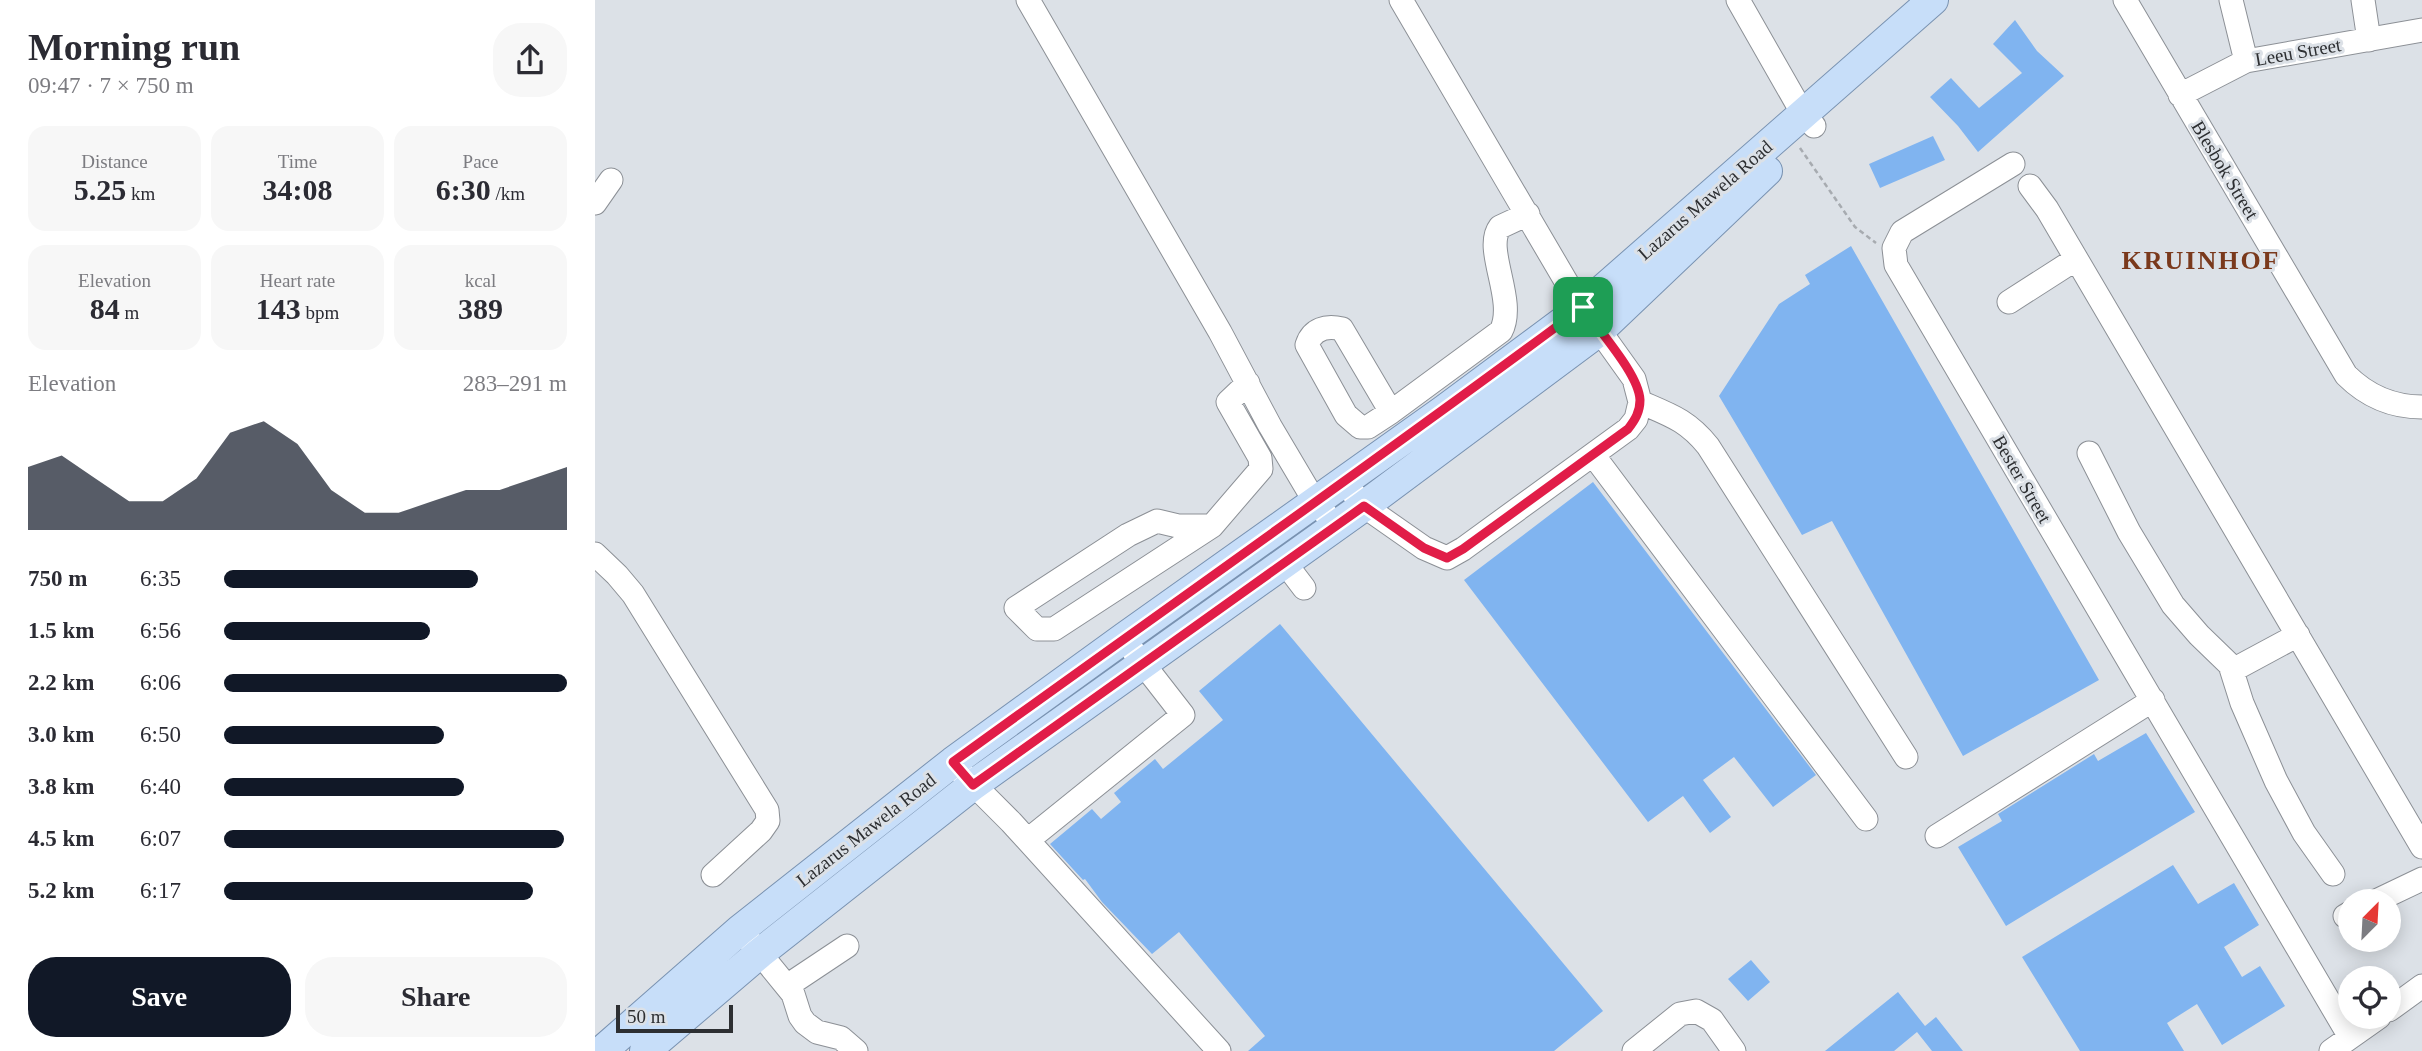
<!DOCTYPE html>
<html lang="en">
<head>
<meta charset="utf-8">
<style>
  body { margin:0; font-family:Georgia,serif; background:#f7f7f7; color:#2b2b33; height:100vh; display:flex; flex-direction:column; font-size:26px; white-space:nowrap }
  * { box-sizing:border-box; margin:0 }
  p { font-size:23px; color:#7c7c81 }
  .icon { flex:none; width:38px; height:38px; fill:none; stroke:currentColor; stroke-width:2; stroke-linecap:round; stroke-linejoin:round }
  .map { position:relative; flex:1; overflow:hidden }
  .details { display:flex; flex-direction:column; background:#fff; width:595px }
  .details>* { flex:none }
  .needle { width:46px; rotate:24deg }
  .buttons { position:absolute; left:1743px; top:889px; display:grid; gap:14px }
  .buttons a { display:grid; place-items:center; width:63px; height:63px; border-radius:50%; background:#fff; box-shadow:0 4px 18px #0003; font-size:35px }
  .scale { position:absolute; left:21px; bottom:18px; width:117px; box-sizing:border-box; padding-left:7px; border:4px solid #2d2f32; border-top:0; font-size:19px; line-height:24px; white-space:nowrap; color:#2d2f32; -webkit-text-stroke:5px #dce1e7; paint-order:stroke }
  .pin { position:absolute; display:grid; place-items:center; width:60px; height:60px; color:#fff; margin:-30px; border-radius:14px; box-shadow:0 4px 10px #0006 }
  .round { display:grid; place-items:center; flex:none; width:74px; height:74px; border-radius:28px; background:#f7f7f7 }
  .summary { display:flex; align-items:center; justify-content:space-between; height:119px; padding:0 28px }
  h1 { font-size:38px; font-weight:600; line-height:52px }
  .metrics { display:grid; grid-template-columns:repeat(3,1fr); gap:10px; height:119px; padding:7px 28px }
  .metrics div { display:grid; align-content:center; border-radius:18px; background:#f7f7f7; text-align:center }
  .metrics b { font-size:30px; font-weight:600 }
  .metrics small { font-size:19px; font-weight:400 }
  .metrics p { font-size:19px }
  .chart { height:196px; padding:14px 28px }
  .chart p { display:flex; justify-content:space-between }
  .chart svg { width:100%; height:126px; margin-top:7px; fill:#111827; opacity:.7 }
  .action { display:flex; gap:14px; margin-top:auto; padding:14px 28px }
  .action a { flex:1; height:80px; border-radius:28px; background:#111827; color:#fff; font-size:28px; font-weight:600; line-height:80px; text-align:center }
  .action a+a { background:#f7f7f7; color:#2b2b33 }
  ul { padding:0 28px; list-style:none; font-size:23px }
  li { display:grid; grid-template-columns:112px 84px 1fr; align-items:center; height:52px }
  li i { height:18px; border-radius:9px; background:#111827 }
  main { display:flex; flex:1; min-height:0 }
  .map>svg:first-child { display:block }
</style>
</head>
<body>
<main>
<section class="details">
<div class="summary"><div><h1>Morning run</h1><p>09:47 · 7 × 750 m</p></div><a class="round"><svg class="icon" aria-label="share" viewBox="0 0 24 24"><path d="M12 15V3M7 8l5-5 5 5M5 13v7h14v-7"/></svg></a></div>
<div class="metrics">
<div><p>Distance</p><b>5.25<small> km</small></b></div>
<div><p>Time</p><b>34:08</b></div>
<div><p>Pace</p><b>6:30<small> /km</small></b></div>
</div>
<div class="metrics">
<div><p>Elevation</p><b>84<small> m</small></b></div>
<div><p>Heart rate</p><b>143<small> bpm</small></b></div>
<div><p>kcal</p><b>389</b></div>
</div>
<div class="chart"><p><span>Elevation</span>283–291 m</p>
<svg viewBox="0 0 160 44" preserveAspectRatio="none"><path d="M0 44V22L10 18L20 26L30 34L40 34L50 26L60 10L70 6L80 14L90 30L100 38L110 38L120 34L130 30L140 30L150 26L160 22V44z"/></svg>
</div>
<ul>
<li><b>750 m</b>6:35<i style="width:74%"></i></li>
<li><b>1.5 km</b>6:56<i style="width:60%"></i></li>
<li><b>2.2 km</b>6:06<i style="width:100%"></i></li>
<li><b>3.0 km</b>6:50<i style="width:64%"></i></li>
<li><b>3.8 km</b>6:40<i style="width:70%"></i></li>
<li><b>4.5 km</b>6:07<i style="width:99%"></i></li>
<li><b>5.2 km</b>6:17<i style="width:90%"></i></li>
</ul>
<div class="action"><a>Save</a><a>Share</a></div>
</section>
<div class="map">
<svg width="1827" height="1051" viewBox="0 0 1827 1051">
  <rect width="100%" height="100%" fill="#dce1e7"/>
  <path fill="#80b4f0" d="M1420 20 1442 51 1469 76 1383 152 1363 126 1335 97 1356 78 1384 108 1427 73 1398 44Z
    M1338 136 1350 160 1285 188 1274 164Z
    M1256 246 1504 680 1368 756 1237 521 1207 535 1124 396 1184 304 1215 284 1210 275Z
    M998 482 1221 775 1178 807 1139 757 1108 780 1136 817 1115 833 1088 796 1053 822 869 580Z
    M685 624 1008 1011 959 1051H653L670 1036 584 932 557 954 507 902 490 879 488 880 455 844 497 809 506 819 526 802 519 793 560 759 568 769 628 720 604 691Z
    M1551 733 1600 812 1411 926 1363 847 1407 821 1403 814 1499 754 1503 761Z
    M1578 865 1603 904 1639 883 1664 925 1629 947 1647 977 1665 966 1690 1006 1627 1045 1602 1004 1572 1023 1589 1051H1485L1427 957Z
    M1156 960 1175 982 1153 1001 1133 979Z
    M1303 992 1330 1026 1341 1017 1368 1051H1337L1322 1032 1299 1051H1230Z"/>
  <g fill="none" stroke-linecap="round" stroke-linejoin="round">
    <defs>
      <path id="minor" d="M433 0 625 332 675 426 720 502 730 513
        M1143 0 1208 114 1219 126
        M1530 0 1751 375C1772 396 1797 407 1827 407
        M1636 0 1651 61
        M1768 0 1774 40
        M1585 95 1651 61 1827 30
        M1418 164 1307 232 1299 248 1301 265 1755 1037
        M1435 186 1452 209 1827 847
        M0 203 16 180
        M1414 302 1481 259
        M1045 402C1075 415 1092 420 1113 446L1311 757
        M796 412 747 329C731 325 717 329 712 345L751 415 765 427H773L796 412 906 331C922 300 888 249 905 227L933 214
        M1494 453 1534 532 1578 605 1604 635 1635 665 1647 703 1681 781 1709 833 1738 874
        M999 456 1271 819
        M748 481 769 506 829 548 852 558 868 549 1033 429 1041 419 1045 402 1039 379 979 295 806 0
        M617 526H583L562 521 533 535 421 608 442 629H459L617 526 666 469 665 458 633 402 653 383
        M0 554 22 575 38 594 172 810 173 821 166 831 118 875
        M690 563 709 588
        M1638 670 1703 635
        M367 773 416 822 624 1051
        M1342 836 1558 700
        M433 840 588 715 539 652
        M1781 901 1827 879
        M1750 916 1755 913
        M154 940 198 994 205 1016 210 1023 222 1032 246 1038 261 1051
        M192 986 252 946
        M1794 1010 1827 986
        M1039 1051 1085 1014 1101 1011 1117 1020 1139 1051
        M1736 1051 1784 1017"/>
      <path id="major" d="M7 1051 145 930 358 762 529 638 848 411 988 307 1338 0
        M50 1051 165 953 378 785 769 506 1004 331 1172 171"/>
    </defs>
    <use href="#minor" stroke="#8c9096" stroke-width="25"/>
    <use href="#major" stroke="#7992b1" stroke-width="32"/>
    <path stroke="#a7abb0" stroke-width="2.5" stroke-dasharray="5 3.5" stroke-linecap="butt" d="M1205 148 1260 227 1281 243"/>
    <use href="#minor" stroke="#fff" stroke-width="23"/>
    <use href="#major" stroke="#c7def9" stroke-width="30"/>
  </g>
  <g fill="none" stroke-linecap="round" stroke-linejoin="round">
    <defs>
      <path id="route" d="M988 307C1003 330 1044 374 1045 400 1045 412 1040 420 1033 429L868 549 852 558 829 548 769 506 378 785 358 762C568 610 780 462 988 307Z"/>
    </defs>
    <use href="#route" stroke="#fff" stroke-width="14"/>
    <use href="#route" stroke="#e11d48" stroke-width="9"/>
  </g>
  <g text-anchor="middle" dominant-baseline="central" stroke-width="6" stroke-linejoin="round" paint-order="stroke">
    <g font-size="19" fill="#2d2f32" stroke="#dce1e7">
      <text transform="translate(1703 52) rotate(-10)">Leeu Street</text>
      <text transform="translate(1630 170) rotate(59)">Blesbok Street</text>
      <text transform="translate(1110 200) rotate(-41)">Lazarus Mawela Road</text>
      <text transform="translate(1427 479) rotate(60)">Bester Street</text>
      <text transform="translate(271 830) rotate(-38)">Lazarus Mawela Road</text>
    </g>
    <g font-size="26" font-weight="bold" letter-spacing="2" fill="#7a391c" stroke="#dce1e7">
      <text x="1606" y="260">KRUINHOF</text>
    </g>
  </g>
</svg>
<div class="buttons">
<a><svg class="needle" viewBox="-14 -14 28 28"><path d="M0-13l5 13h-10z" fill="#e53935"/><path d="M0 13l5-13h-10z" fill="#7c7c81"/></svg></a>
<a><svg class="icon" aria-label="locate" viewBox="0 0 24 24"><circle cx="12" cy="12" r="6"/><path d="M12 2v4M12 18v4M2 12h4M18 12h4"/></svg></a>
</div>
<div class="scale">50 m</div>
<div class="pin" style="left:988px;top:307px;background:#1e9e55"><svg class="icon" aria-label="arrive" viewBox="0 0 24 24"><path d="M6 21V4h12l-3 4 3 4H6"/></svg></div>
</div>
</main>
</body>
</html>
